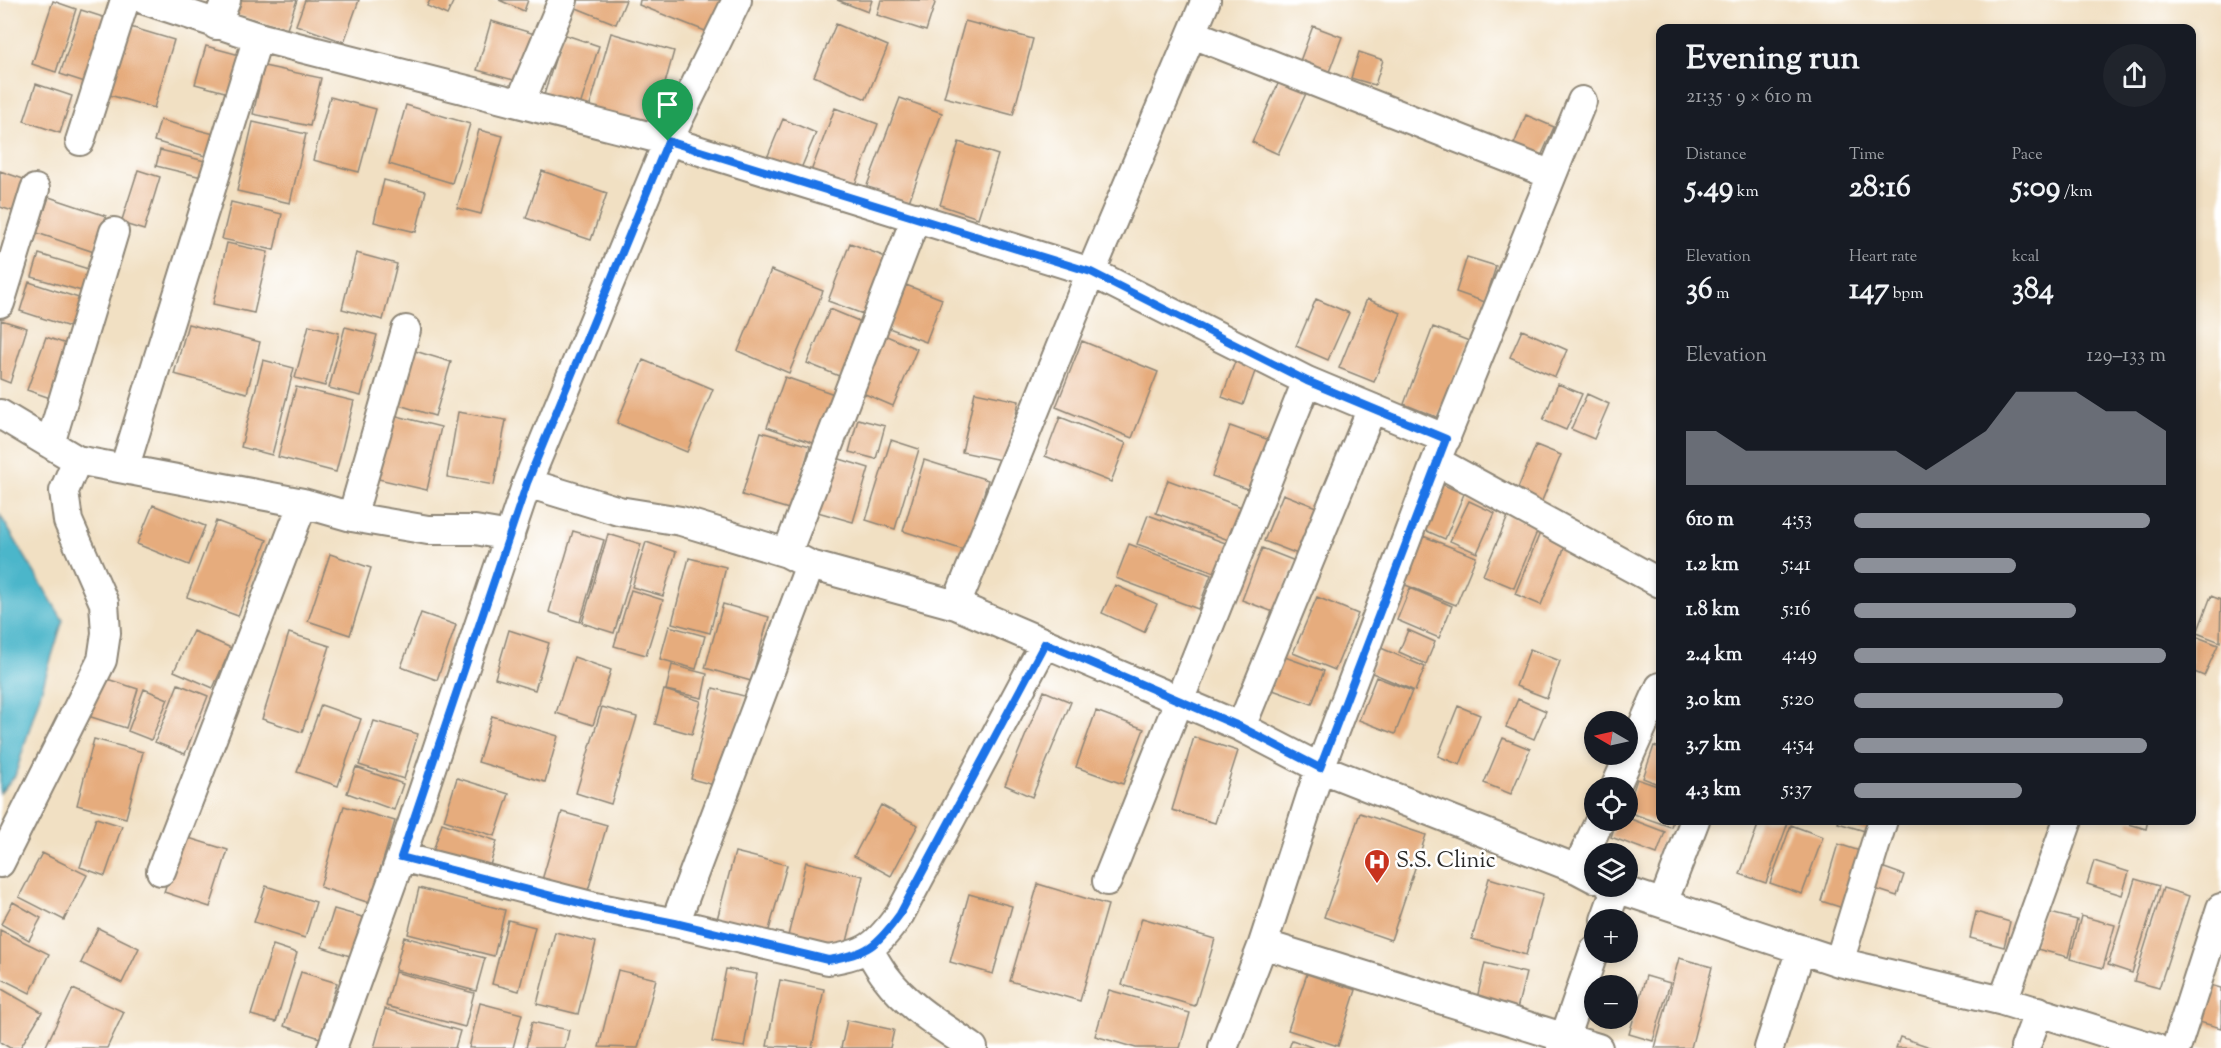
<!DOCTYPE html>
<html lang="en">
<head>
<meta charset="utf-8">
<style>
  body { margin:0; font-family:"Sorts Mill Goudy",serif; background:#20242c; color:#f1f3f6; height:100vh; display:flex; flex-direction:column; font-size:22px; white-space:nowrap }
  * { box-sizing:border-box; margin:0 }
  p { font-size:20px; color:#9ea1a6 }
  .icon { flex:none; width:33px; height:33px; fill:none; stroke:currentColor; stroke-width:2; stroke-linecap:round; stroke-linejoin:round }
  .map { position:relative; flex:1; overflow:hidden }
  .details { position:absolute; left:1656px; top:24px; width:540px; height:801px; display:flex; flex-direction:column; background:#171b24; border-radius:12px; box-shadow:0 3px 9px #0003 }
  .details>* { flex:none }
  .needle { width:39px; rotate:279deg }
  .controls { position:absolute; left:1584px; top:711px; display:grid; gap:12px }
  .controls a { display:grid; place-items:center; width:54px; height:54px; border-radius:50%; background:#171b24; box-shadow:0 3px 9px #0003; font-size:30px }
  .pin { position:absolute; display:grid; place-items:center; width:51px; height:51px; color:#fff; margin:-62px -26px; border-radius:50% 50% 50% 0; rotate:-45deg; box-shadow:0 0 6px #0007 }
  .pin .icon { rotate:45deg }
  .round { display:grid; place-items:center; flex:none; width:63px; height:63px; border-radius:32px; background:#20242c }
  .summary { display:flex; align-items:center; justify-content:space-between; height:102px; padding:0 30px }
  h1 { font-size:33px; font-weight:800; line-height:45px }
  .metrics { display:grid; grid-template-columns:repeat(3,1fr); gap:9px; height:102px; padding:6px 30px }
  .metrics div { display:grid; align-content:center }
  .metrics b { font-size:30px; font-weight:800 }
  .metrics small { font-size:16px; font-weight:400 }
  .metrics p { font-size:16px }
  .chart { height:168px; padding:12px 30px }
  .chart p { display:flex; justify-content:space-between }
  .chart svg { width:100%; height:108px; margin-top:6px; fill:#8c9099; opacity:.7 }
  ul { padding:0 30px; list-style:none; font-size:20px }
  li { display:grid; grid-template-columns:96px 72px 1fr; align-items:center; height:45px }
  li i { height:15px; border-radius:8px; background:#8c9099 }
  .map>svg:first-child { display:block }
</style>
</head>
<body>
<div class="map">
<svg width="2221" height="1048" viewBox="0 0 2221 1048">
  <rect width="100%" height="100%" fill="#fff"/>
  <filter id="ink" filterUnits="userSpaceOnUse"><feTurbulence type="fractalNoise" baseFrequency=".0167" numOctaves="2"/><feDisplacementMap in="SourceGraphic" scale="12" xChannelSelector="R" yChannelSelector="G"/><feConvolveMatrix kernelMatrix="1 2 1 2 8 2 1 2 1" color-interpolation-filters="sRGB"/></filter>
  <filter id="wash" filterUnits="userSpaceOnUse"><feTurbulence type="fractalNoise" baseFrequency=".008" numOctaves="4" result="noise"/><feDisplacementMap in="SourceGraphic" scale="24" xChannelSelector="R" yChannelSelector="G"/><feGaussianBlur stdDeviation="1.35" result="paint"/><feColorMatrix in="noise" values="0 0 0 0 0 0 0 0 0 0 0 0 0 0 0 0 0 1.4 0 .05"/><feComposite in="paint" operator="in"/></filter>
  <g filter="url(#wash)">
    <rect width="100%" height="100%" fill="#f1e0c3"/>
    <path fill="#4cb6ca" stroke="#3c707a" stroke-width="1.5" d="M0 515 63 620 15 776 0 793Z"/>
    <g id="blocks">
      <path fill="#e6ac7d" d="M234 0H297L287 29 230 13Z
        M305 0H359L344 42 296 25Z
        M430 0H454L447 15 427 6Z
        M499 0H528L524 11Z
        M577 0H626L616 24 574 7Z
        M640 0H732L718 36 639 5Z
        M837 0H872L868 12Z
        M881 0H936L926 31 877 15Z
        M53 1 76 9 56 72 32 64Z
        M81 10 109 19 88 83 60 74Z
        M491 21 535 34 521 82 477 70Z
        M965 21 1033 39 1013 115 944 97Z
        M836 24 888 46 866 99 814 76Z
        M127 26 174 40 154 108 106 94Z
        M1313 26 1342 37 1329 72 1300 61Z
        M611 33 674 51 653 127 589 109Z
        M563 34 599 46 579 109 543 98Z
        M206 46 247 57 236 95 195 84Z
        M1359 52 1383 60 1375 85 1351 78Z
        M264 66 321 78 310 126 253 114Z
        M1282 75 1309 87 1278 154 1252 142Z
        M36 84 72 96 60 133 24 121Z
        M330 97 376 109 359 172 313 160Z
        M900 98 942 113 908 204 866 188Z
        M406 105 470 124 452 183 389 164Z
        M835 108 878 124 853 190 810 174Z
        M1526 115 1554 127 1539 161 1512 149Z
        M783 119 816 133 800 171 767 158Z
        M160 120 218 135 212 158 154 141Z
        M253 122 306 134 290 203 237 191Z
        M479 130 503 136 481 214 457 208Z
        M959 142 998 155 978 218 940 205Z
        M160 150 205 161 202 177 156 166Z
        M138 170 160 177 144 230 121 223Z
        M0 171 32 182 22 214 0 207Z
        M542 171 607 193 591 240 526 218Z
        M384 180 426 191 416 232 374 222Z
        M49 197 106 216 94 252 37 233Z
        M231 202 282 214 274 250 222 239Z
        M227 243 268 252 254 313 213 304Z
        M850 243 893 260 871 317 828 301Z
        M356 253 397 264 383 320 342 309Z
        M39 254 95 271 89 293 32 277Z
        M1467 257 1496 266 1485 302 1456 292Z
        M771 270 823 291 789 373 738 351Z
        M29 282 85 300 76 329 20 311Z
        M906 285 942 299 926 342 889 328Z
        M1316 299 1349 313 1328 360 1296 346Z
        M1367 299 1401 313 1374 382 1339 368Z
        M830 309 866 324 844 378 807 363Z
        M1 320 27 328 10 383 0 379Z
        M188 324 260 342 247 393 174 374Z
        M309 325 339 333 325 386 295 378Z
        M345 327 377 335 361 396 329 388Z
        M1433 327 1469 341 1439 418 1404 404Z
        M1522 330 1567 350 1555 377 1510 357Z
        M882 334 917 349 893 406 858 391Z
        M46 337 75 347 56 400 27 390Z
        M1082 341 1158 372 1132 438 1056 407Z
        M415 351 451 362 435 416 399 405Z
        M1236 359 1257 366 1243 405 1222 397Z
        M263 360 294 368 272 455 241 447Z
        M643 360 713 389 687 452 617 423Z
        M785 377 837 395 819 445 767 427Z
        M1558 384 1582 394 1566 430 1543 420Z
        M296 387 354 401 336 472 278 457Z
        M975 392 1019 401 1006 461 962 452Z
        M1587 394 1609 404 1594 439 1571 429Z
        M458 412 506 420 494 485 447 477Z
        M389 414 441 427 427 490 374 478Z
        M1060 417 1126 443 1111 482 1045 456Z
        M858 419 885 426 876 459 849 452Z
        M1230 426 1272 441 1253 491 1212 476Z
        M761 432 810 446 792 510 742 495Z
        M891 440 919 449 895 529 866 520Z
        M1536 445 1561 455 1541 503 1516 493Z
        M830 456 869 468 853 522 814 511Z
        M924 460 988 480 967 551 903 531Z
        M1168 480 1247 509 1234 542 1156 513Z
        M1437 482 1464 494 1445 539 1418 527Z
        M1283 494 1321 509 1303 556 1264 541Z
        M1469 501 1495 513 1477 553 1450 541Z
        M153 505 205 526 189 565 137 544Z
        M1509 514 1539 527 1514 588 1483 575Z
        M1148 515 1231 545 1220 574 1137 544Z
        M216 521 267 540 238 616 187 597Z
        M573 531 604 540 580 622 549 612Z
        M1540 533 1566 544 1541 605 1515 594Z
        M608 534 641 544 614 633 582 623Z
        M1423 536 1476 557 1456 605 1403 584Z
        M646 542 676 552 663 596 632 587Z
        M1129 544 1211 575 1198 609 1116 578Z
        M1262 548 1295 561 1276 613 1242 600Z
        M330 554 371 568 350 635 308 621Z
        M689 558 726 567 710 633 672 623Z
        M1115 585 1157 604 1144 632 1102 613Z
        M1410 588 1452 606 1439 638 1397 620Z
        M631 590 663 600 646 655 614 646Z
        M2211 596 2221 600 2220 642 2197 633Z
        M1317 597 1358 614 1335 670 1293 653Z
        M723 604 769 617 751 681 705 668Z
        M421 613 456 625 437 680 401 667Z
        M669 626 705 636 696 669 660 659Z
        M509 630 549 643 535 690 495 678Z
        M1408 630 1435 642 1426 664 1399 652Z
        M193 631 231 648 213 688 174 671Z
        M289 633 330 646 302 732 262 719Z
        M2195 636 2218 645 2204 676 2192 671V644Z
        M1381 648 1425 667 1415 691 1370 672Z
        M1530 649 1560 661 1547 698 1516 686Z
        M1282 656 1324 671 1312 704 1270 689Z
        M574 657 611 670 593 725 556 713Z
        M672 665 707 674 702 698 666 690Z
        M101 677 138 689 126 728 88 716Z
        M1376 677 1412 691 1395 734 1359 720Z
        M178 684 208 696 185 754 155 742Z
        M713 688 744 696 722 787 691 779Z
        M144 689 168 699 151 740 128 731Z
        M664 690 701 701 692 734 655 724Z
        M1044 691 1071 702 1032 797 1005 785Z
        M1518 699 1546 711 1534 739 1506 727Z
        M321 705 361 719 338 786 297 772Z
        M1458 706 1480 715 1460 765 1438 756Z
        M602 707 637 717 611 804 576 793Z
        M1096 711 1144 729 1123 784 1076 767Z
        M492 716 558 736 545 782 478 762Z
        M374 721 418 734 404 779 359 765Z
        M1194 737 1238 751 1215 823 1172 810Z
        M1503 738 1530 749 1511 794 1484 783Z
        M94 739 143 752 126 818 77 805Z
        M1654 746 1660 748V785L1643 778Z
        M356 767 403 784 394 810 347 793Z
        M457 778 509 794 495 836 444 820Z
        M1637 779 1660 787V820H1673L1671 827 1628 812V806Z
        M881 805 918 825 891 876 854 856Z
        M344 806 395 821 370 903 320 887Z
        M562 812 607 825 587 894 542 880Z
        M1360 813 1426 835 1391 940 1324 917Z
        M96 818 122 826 105 876 80 867Z
        M1628 818 1665 832 1657 854 1611 837 1617 820H1628Z
        M1760 820H1789L1766 883 1740 874Z
        M1839 820H1879L1875 834 1838 823Z
        M2130 820H2148L2146 829 2129 824Z
        M442 823 497 841 487 876 431 858Z
        M1791 825 1823 837 1802 894 1770 883Z
        M182 836 228 850 210 907 164 892Z
        M1838 844 1860 851 1843 908 1821 901Z
        M735 852 787 865 767 937 716 923Z
        M42 853 87 875 64 920 19 897Z
        M2094 861 2129 872 2122 895 2087 884Z
        M806 862 863 876 845 950 788 936Z
        M1876 865 1904 875 1897 896 1869 887Z
        M1489 878 1543 894 1526 955 1472 939Z
        M2135 879 2159 886 2132 973 2108 965Z
        M1038 884 1108 905 1080 1001 1010 981Z
        M266 886 316 902 305 938 254 922Z
        M419 888 505 910 494 956 408 934Z
        M2163 888 2189 896 2159 988 2134 981Z
        M969 894 1012 906 993 974 950 962Z
        M13 902 41 918 29 940 1 924Z
        M334 909 366 918 353 957 322 947Z
        M2043 911 2077 920 2068 957 2033 948Z
        M1976 912 2010 922 2004 947 1970 938Z
        M2081 916 2115 925 2103 968 2070 959Z
        M1142 918 1215 939 1195 1006 1122 985Z
        M508 920 535 927 519 991 492 984Z
        M98 928 139 948 122 983 81 963Z
        M0 930 49 954 30 993 0 978Z
        M555 932 596 942 578 1014 537 1004Z
        M404 937 485 958 476 991 395 970Z
        M273 945 297 953 276 1022 251 1015Z
        M1679 958 1712 967 1691 1048H1655Z
        M1485 963 1526 973 1516 1013 1476 1003Z
        M726 969 757 974 744 1047 712 1042Z
        M618 970 656 979 638 1048 599 1047Z
        M301 972 337 983 320 1038 284 1026Z
        M395 972 474 993 465 1027 386 1006Z
        M1307 974 1356 990 1338 1046 1288 1030Z
        M1646 976 1670 983 1653 1041 1629 1034Z
        M780 980 824 989 812 1048 767 1046Z
        M2203 983 2221 988V1028L2192 1020Z
        M0 988 42 1012 20 1048H10L0 1042Z
        M73 989 124 1012 107 1048H45Z
        M1109 990 1190 1013 1180 1048H1136L1095 1036Z
        M480 1003 522 1014 513 1048H469Z
        M385 1009 460 1031 455 1048H374Z
        M847 1020 894 1030 890 1048H841Z
        M532 1022 569 1030 565 1048H526Z
        M1900 1037 1933 1048H1896Z
        M1292 1040 1314 1048H1289Z"/>
    </g>
  </g>
  <g filter="url(#ink)">
    <use href="#blocks" fill-opacity="0" stroke="#8e8677" stroke-width="1.5"/>
    <g fill="none" stroke-linecap="round" stroke-linejoin="round">
      <defs>
        <path id="street" d="M145 0 258 37 668 141 1091 272 1307 381 1446 439
          M216 25 226 0
          M1193 34 1552 175
          M520 103 563 0
          M80 141 125 0
          M0 303 35 189
          M0 414 77 460 303 503 352 517 428 530H475L510 536
          M50 444 114 232
          M1436 461 1660 583
          M124 469 258 37
          M527 483 619 511 681 521 787 553 810 565 956 605 1241 727 1320 768 1577 869 1594 878
          M352 517 406 330
          M787 553 916 217
          M956 605 1091 272 1206 0
          M1241 727 1372 408
          M1615 788 1660 687
          M401 857 595 907 675 923 828 960C867 954 877 946 900 914L1045 643
          M0 863 102 660 106 633 104 603 68 521 64 491 77 460
          M1577 869 1600 820
          M161 871 303 503
          M1107 881 1307 381
          M1610 886 1839 962 2003 1001 2155 1048
          M1663 903 1695 820
          M1605 920 1616 889
          M675 923 810 565
          M1263 944 1598 1048
          M868 949C874 958 879 968 886 977 908 1007 943 1027 973 1048
          M1839 962 1883 820
          M2003 1001 2068 820
          M332 1048 401 857 527 483 668 141 737 0
          M1223 1048 1263 944 1320 768 1436 461 1582 101
          M1561 1048 1594 951
          M1769 1048 1801 949
          M2025 1048 2039 1011
          M2176 1048 2221 908"/>
      </defs>
      <use href="#street" stroke="#8e8677" stroke-width="32"/>
      <use href="#street" stroke="#fff" stroke-width="28"/>
    </g>
  </g>
  <g fill="none" stroke-linecap="round" stroke-linejoin="round" filter="url(#ink)">
    <defs>
      <path id="route" d="M668 141 1091 272 1307 381 1446 439 1320 768 1241 727 1045 643 900 914C877 946 867 954 828 960L675 923 595 907 401 857 527 483Z"/>
    </defs>
    <use href="#route" stroke="#fff" stroke-width="12"/>
    <use href="#route" stroke="#1a73e8" stroke-width="8"/>
  </g>
  <defs>
    <symbol id="hospital-pin" viewBox="-11 -11 22 30"><path d="M0 17L-7.5 6A9.5 9.5 0 1 1 7.5 6Z" fill="#c8321e" stroke="#fff"/><path d="M-5-5h3v3.5h4V-5h3V5h-3V1.5h-4V5h-3Z" fill="#fff"/></symbol>
  </defs>
  <g fill-rule="evenodd">
    <use href="#hospital-pin" x="1362" y="847" width="30" height="40"/>
  </g>
  <g text-anchor="middle" dominant-baseline="central" stroke-width="5" stroke-linejoin="round" paint-order="stroke">
    <g font-size="22" fill="#2b2b2b" stroke="#fff" text-anchor="start">
      <text x="1396" y="862">S.S. Clinic</text>
    </g>
  </g>
</svg>
<div class="controls">
<a><svg class="needle" viewBox="-14 -14 28 28"><path d="M0-13l5 13h-10z" fill="#e53935"/><path d="M0 13l5-13h-10z" fill="#9ea1a6"/></svg></a>
<a><svg class="icon" aria-label="locate" viewBox="0 0 24 24"><circle cx="12" cy="12" r="6"/><path d="M12 2v4M12 18v4M2 12h4M18 12h4"/></svg></a>
<a><svg class="icon" aria-label="layers" viewBox="0 0 24 24"><path d="M12 4l9 5-9 5-9-5zM3 14l9 5 9-5"/></svg></a>
<a>+</a>
<a>−</a>
</div>
<div class="pin" style="left:668px;top:141px;background:#1e9e55"><svg class="icon" aria-label="arrive" viewBox="0 0 24 24"><path d="M6 21V4h12l-3 4 3 4H6"/></svg></div>
<section class="details">
<div class="summary"><div><h1>Evening run</h1><p>21:35 · 9 × 610 m</p></div><a class="round"><svg class="icon" aria-label="share" viewBox="0 0 24 24"><path d="M12 15V3M7 8l5-5 5 5M5 13v7h14v-7"/></svg></a></div>
<div class="metrics">
<div><p>Distance</p><b>5.49<small> km</small></b></div>
<div><p>Time</p><b>28:16</b></div>
<div><p>Pace</p><b>5:09<small> /km</small></b></div>
</div>
<div class="metrics">
<div><p>Elevation</p><b>36<small> m</small></b></div>
<div><p>Heart rate</p><b>147<small> bpm</small></b></div>
<div><p>kcal</p><b>384</b></div>
</div>
<div class="chart"><p><span>Elevation</span>129–133 m</p>
<svg viewBox="0 0 160 44" preserveAspectRatio="none"><path d="M0 44V22L10 22L20 30L30 30L40 30L50 30L60 30L70 30L80 38L90 30L100 22L110 6L120 6L130 6L140 14L150 14L160 22V44z"/></svg>
</div>
<ul>
<li><b>610 m</b>4:53<i style="width:95%"></i></li>
<li><b>1.2 km</b>5:41<i style="width:52%"></i></li>
<li><b>1.8 km</b>5:16<i style="width:71%"></i></li>
<li><b>2.4 km</b>4:49<i style="width:100%"></i></li>
<li><b>3.0 km</b>5:20<i style="width:67%"></i></li>
<li><b>3.7 km</b>4:54<i style="width:94%"></i></li>
<li><b>4.3 km</b>5:37<i style="width:54%"></i></li>
</ul>
</section>
</div>
</body>
</html>
